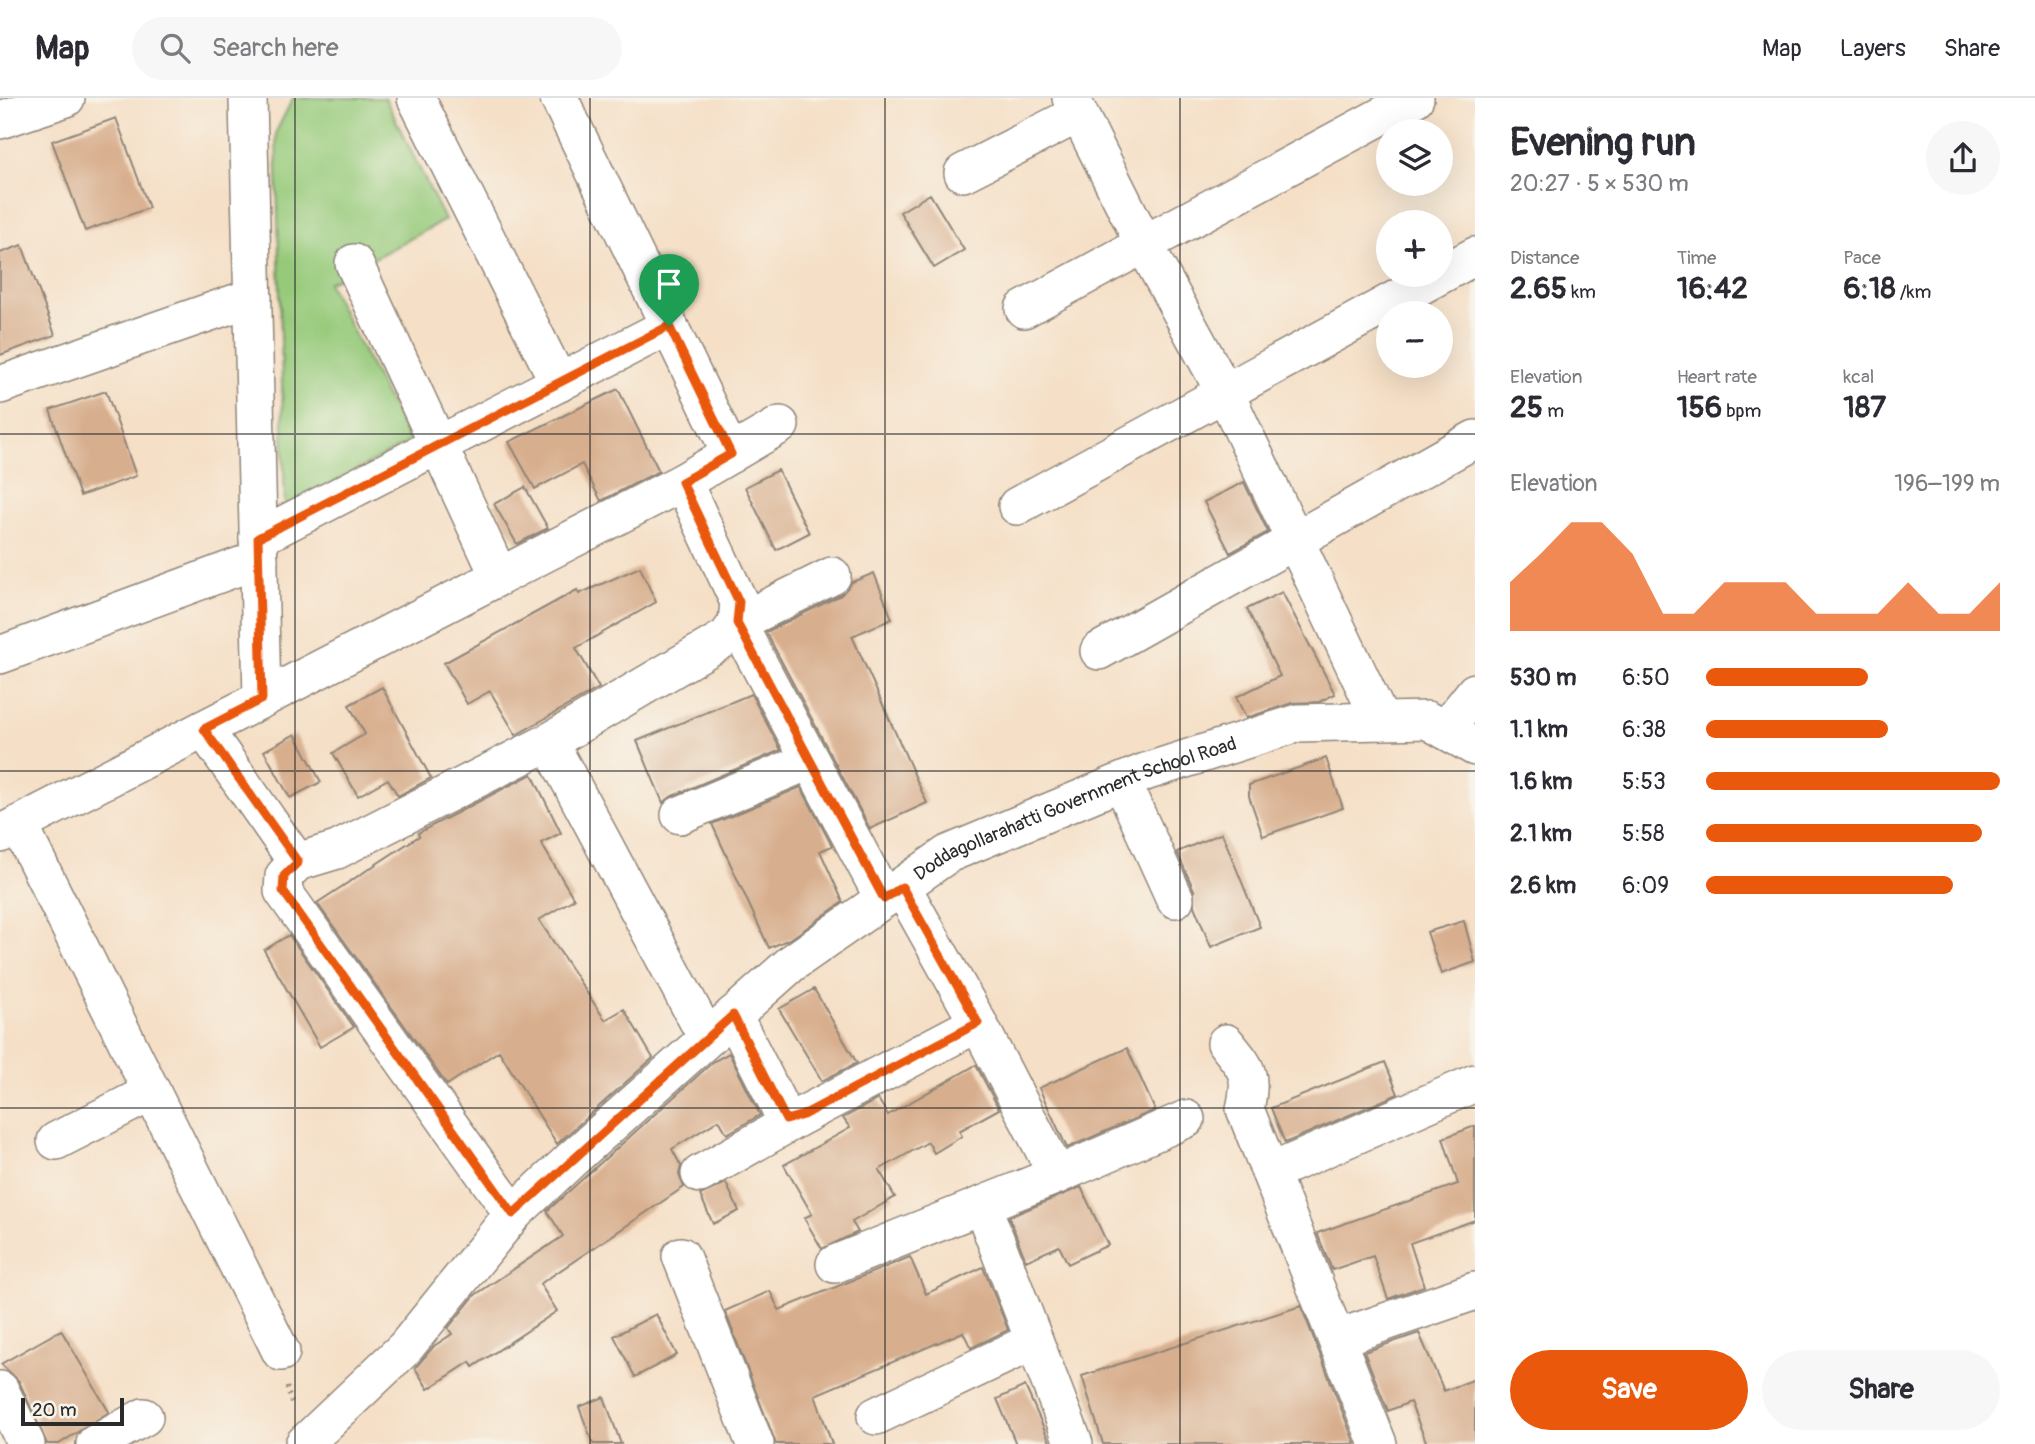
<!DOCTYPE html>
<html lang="en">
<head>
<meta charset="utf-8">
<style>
  body { margin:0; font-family:Pangolin,sans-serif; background:#f7f7f7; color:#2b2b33; height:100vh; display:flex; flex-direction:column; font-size:26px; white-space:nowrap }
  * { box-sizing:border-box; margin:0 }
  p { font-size:23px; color:#7c7c81 }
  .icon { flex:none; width:38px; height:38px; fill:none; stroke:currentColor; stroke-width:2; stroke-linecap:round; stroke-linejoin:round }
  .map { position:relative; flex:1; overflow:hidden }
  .drawer { display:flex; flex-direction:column; background:#fff; width:560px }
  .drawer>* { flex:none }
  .buttons { position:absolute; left:1376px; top:21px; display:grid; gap:14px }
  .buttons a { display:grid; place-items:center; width:77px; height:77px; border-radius:50%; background:#fff; box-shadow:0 7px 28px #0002; font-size:35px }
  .scale { position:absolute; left:21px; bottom:18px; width:103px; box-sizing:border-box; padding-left:7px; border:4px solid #2b2b2b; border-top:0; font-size:19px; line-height:24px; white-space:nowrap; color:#2b2b2b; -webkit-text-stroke:5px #f7f3e8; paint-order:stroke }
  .pin { position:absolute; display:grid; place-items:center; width:60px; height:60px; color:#fff; margin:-72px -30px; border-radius:50% 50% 50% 0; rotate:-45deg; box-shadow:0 0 7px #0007 }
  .pin .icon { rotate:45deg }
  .round { display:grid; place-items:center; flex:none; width:74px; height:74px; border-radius:37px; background:#f7f7f7 }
  .headline { display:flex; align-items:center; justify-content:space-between; height:119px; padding:0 35px }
  h1 { font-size:38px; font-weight:700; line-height:52px }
  .stats { display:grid; grid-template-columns:repeat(3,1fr); gap:10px; height:119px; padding:7px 35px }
  .stats div { display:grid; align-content:center }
  .stats b { font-size:30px; font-weight:700 }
  .stats small { font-size:19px; font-weight:400 }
  .stats p { font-size:19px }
  .chart { height:196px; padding:14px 35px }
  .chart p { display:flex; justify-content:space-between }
  .chart svg { width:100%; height:126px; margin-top:7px; fill:#ea580c; opacity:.7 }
  .action { display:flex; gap:14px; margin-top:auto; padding:14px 35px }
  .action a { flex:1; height:80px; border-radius:42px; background:#ea580c; color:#fff; font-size:28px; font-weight:700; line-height:80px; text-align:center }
  .action a+a { background:#f7f7f7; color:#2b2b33 }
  ul { padding:0 35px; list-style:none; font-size:23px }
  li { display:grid; grid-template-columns:112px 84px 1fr; align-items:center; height:52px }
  li i { height:18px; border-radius:9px; background:#ea580c }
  header { display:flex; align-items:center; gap:42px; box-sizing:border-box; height:98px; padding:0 35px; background:#fff; border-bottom:2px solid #e1e1e2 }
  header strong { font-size:33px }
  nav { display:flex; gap:38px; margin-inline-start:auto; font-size:24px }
  .search { width:490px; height:63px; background:#f7f7f7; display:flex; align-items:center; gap:18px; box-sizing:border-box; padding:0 24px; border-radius:38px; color:#7c7c81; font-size:26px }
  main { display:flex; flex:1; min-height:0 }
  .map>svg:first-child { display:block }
</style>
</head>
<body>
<header>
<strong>Map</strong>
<div class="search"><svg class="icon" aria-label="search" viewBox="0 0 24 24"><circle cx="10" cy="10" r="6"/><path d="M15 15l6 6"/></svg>Search here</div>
<nav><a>Map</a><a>Layers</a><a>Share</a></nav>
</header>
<main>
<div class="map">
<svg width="1475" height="1346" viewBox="0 0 1475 1346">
  <rect width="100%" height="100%" fill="#f7f3e8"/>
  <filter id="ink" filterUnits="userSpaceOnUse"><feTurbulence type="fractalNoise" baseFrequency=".0143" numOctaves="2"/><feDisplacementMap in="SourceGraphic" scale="14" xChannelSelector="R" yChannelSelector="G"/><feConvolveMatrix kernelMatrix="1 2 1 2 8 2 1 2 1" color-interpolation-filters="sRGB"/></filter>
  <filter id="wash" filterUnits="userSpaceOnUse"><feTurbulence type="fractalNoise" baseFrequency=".00686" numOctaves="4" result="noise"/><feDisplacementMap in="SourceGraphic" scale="28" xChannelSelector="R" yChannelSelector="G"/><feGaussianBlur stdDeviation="1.57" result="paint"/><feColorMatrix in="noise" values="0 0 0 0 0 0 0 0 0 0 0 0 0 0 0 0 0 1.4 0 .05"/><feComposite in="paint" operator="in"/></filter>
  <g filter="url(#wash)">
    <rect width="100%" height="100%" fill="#f5dfc6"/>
    <path fill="#96ca7a" stroke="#607a52" stroke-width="2" d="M293 0H385L445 122 328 185 410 344 285 410 276 34Z"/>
    <g id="blocks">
      <path fill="#d8af8e" d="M116 20 149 110 85 133 52 43Z
        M930 96 964 152 934 170 900 114Z
        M22 147 55 237 0 257V155Z
        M618 291 659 373 601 403 582 366 535 391 509 344Z
        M106 293 136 378 80 398 50 312Z
        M778 372 809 435 776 452 745 389Z
        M1244 384 1268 434 1230 455 1204 404Z
        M525 389 548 430 517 446 494 406Z
        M640 469 656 504 576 550 599 590 516 637 490 593 467 606 444 565 577 492 579 496Z
        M874 475 892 521 852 538 927 705 870 731 766 534 841 497 852 484Z
        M1282 494 1335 596 1319 604 1292 605 1246 620 1236 599 1280 578 1247 511Z
        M382 589 431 680 398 698 388 681 358 698 333 655 365 636 349 607Z
        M751 596 781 652 672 698 663 705 637 643Z
        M295 636 321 684 290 700 264 653Z
        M1326 660 1343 710 1263 738 1249 698V687Z
        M532 676 561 735 541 745 574 801 539 822 605 922 624 911 653 960 557 1046 499 953 447 987 317 805 419 738 418 735Z
        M801 689 832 748 820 753 843 804 792 840 769 850 712 726Z
        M1222 735 1260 829 1211 849 1194 808V792L1177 754Z
        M1464 823 1475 864 1441 876 1427 834Z
        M289 837 354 929 320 949 264 852Z
        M814 891 857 965 822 983 779 911Z
        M1127 950 1155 1012 1067 1050 1039 990Z
        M729 955 760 1017 727 1036 719 1022 672 1051 681 1068 679 1077 684 1089 540 1186 557 1213 473 1269 470 1264 428 1291 415 1270 434 1248 452 1236 448 1230 475 1197 563 1138 547 1113 714 963Z
        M1385 964 1398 996 1285 1045 1271 1010Z
        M976 967 999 1011 959 1033 962 1038 934 1055 928 1044 879 1072 895 1099 852 1124 858 1134 822 1151 804 1120 812 1116 784 1067 850 1030 843 1020 878 1001 888 1017Z
        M1475 1028V1122L1410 1145 1424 1188 1388 1201 1373 1158 1332 1172 1317 1135 1458 1086 1443 1040Z
        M726 1085 739 1113 713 1126 700 1097Z
        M1081 1089 1108 1147 1068 1166 1059 1148 1026 1163 1009 1119Z
        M910 1159 926 1196 983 1169 1008 1232 971 1250 963 1234 815 1297 832 1346H776L725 1213 770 1193 779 1212Z
        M1301 1208 1355 1346H1103L1082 1278Z
        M656 1216 677 1257 635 1279 614 1238Z
        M61 1232 109 1314 59 1346H47L19 1283 1 1266Z
        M1419 1235 1444 1293 1475 1281V1346H1427L1410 1304 1388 1313 1364 1254Z
        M1025 1288 1051 1346H1016L997 1301Z
        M604 1299 621 1346H593L579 1309Z"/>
    </g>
  </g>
  <g filter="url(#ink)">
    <use href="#blocks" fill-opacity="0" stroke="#908578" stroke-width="2"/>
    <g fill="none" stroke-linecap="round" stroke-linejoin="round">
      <defs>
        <g id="minor">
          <path d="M248 0 262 601"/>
          <path d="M416 0 559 285"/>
          <path d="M559 0 731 356"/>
          <path d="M1071 0 1145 148 1224 293 1381 623"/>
          <path d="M0 22 66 0"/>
          <path d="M963 75 1078 16"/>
          <path d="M354 165 499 478"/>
          <path d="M1024 211 1415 0"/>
          <path d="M0 287 253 199"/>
          <path d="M1017 408 1475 158"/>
          <path d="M258 440 669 228"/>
          <path d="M832 478 737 525 884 801"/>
          <path d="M1099 553 1475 341"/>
          <path d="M0 557 259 461"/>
          <path d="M204 631 297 764 337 752 549 644 727 539 737 525 739 504 683 384"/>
          <path d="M1445 632 1475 594"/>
          <path d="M549 644 707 940"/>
          <path d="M1122 684 1175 801"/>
          <path d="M680 717 809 663"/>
          <path d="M19 727 281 1254"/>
          <path d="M0 736 683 384 780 327"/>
          <path d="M297 764 284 778 283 793 513 1116"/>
          <path d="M733 917 786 1022 803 1017 978 925 902 789"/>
          <path d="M978 925 1057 1077"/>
          <path d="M1226 945C1247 971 1253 976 1245 1011L1378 1346"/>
          <path d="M56 1043 152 994"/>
          <path d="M1271 1074 1475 985"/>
          <path d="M700 1076 803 1017"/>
          <path d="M982 1107 1074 1346"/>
          <path d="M681 1158 755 1346"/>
          <path d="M835 1166 1057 1077 1186 1021"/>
          <path d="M1339 1240 1475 1193"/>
          <path d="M0 1292 26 1346"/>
          <path d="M876 1318 1034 1243"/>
          <path d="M95 1346 144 1319"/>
          <path id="s1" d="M304 1346 405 1250 513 1116 573 1060 792 865 948 756 1145 674 1298 625 1427 622 1475 649"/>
        </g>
      </defs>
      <use href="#minor" stroke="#908578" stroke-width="40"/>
      <path stroke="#908578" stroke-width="4.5" stroke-dasharray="2 5" stroke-linecap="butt" d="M287 1289 292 1307"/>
      <use href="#minor" stroke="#fff" stroke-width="37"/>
    </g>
  </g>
  <g fill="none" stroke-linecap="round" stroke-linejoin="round" filter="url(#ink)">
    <defs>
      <path id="route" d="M669 228 731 356 682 384 739 504 737 525 884 801 902 789 978 925 803 1017 786 1022 733 917 513 1116 283 793 284 778 298 764 204 631 262 601 258 440Z"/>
    </defs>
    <use href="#route" stroke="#fff" stroke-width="14"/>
    <use href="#route" stroke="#ea580c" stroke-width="9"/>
  </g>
  <path fill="none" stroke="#2b2b2b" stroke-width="2" stroke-opacity="0.55" d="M295 0V1346M590 0V1346M885 0V1346M1180 0V1346M0 336H1475M0 673H1475M0 1010H1475"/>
  <g text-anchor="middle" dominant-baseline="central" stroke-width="5" stroke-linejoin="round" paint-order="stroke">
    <g font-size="19" fill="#2b2b2b" stroke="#f7f3e8">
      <text stroke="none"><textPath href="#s1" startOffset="1012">Doddagollarahatti Government School Road</textPath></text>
    </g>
  </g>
</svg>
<div class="buttons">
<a><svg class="icon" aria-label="layers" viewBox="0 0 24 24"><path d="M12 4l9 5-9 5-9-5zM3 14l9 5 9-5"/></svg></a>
<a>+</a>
<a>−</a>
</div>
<div class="scale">20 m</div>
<div class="pin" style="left:669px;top:228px;background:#1e9e55"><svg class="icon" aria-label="arrive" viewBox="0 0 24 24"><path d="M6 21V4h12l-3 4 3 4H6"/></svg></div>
</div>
<section class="drawer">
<div class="headline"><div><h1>Evening run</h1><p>20:27 · 5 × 530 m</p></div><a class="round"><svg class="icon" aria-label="share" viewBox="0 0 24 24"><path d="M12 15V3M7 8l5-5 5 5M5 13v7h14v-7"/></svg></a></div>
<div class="stats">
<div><p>Distance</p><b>2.65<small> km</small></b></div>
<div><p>Time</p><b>16:42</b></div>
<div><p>Pace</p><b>6:18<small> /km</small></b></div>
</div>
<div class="stats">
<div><p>Elevation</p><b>25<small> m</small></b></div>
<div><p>Heart rate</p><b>156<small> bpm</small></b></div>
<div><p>kcal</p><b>187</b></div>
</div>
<div class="chart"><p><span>Elevation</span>196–199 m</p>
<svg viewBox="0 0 160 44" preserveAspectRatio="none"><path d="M0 44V27L10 17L20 6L30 6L40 17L50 38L60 38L70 27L80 27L90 27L100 38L110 38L120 38L130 27L140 38L150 38L160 27V44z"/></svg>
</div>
<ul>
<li><b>530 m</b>6:50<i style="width:55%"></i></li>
<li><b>1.1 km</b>6:38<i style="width:62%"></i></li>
<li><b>1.6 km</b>5:53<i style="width:100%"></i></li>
<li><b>2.1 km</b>5:58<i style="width:94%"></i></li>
<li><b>2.6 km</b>6:09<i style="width:84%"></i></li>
</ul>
<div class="action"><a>Save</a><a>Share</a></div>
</section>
</main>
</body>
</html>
